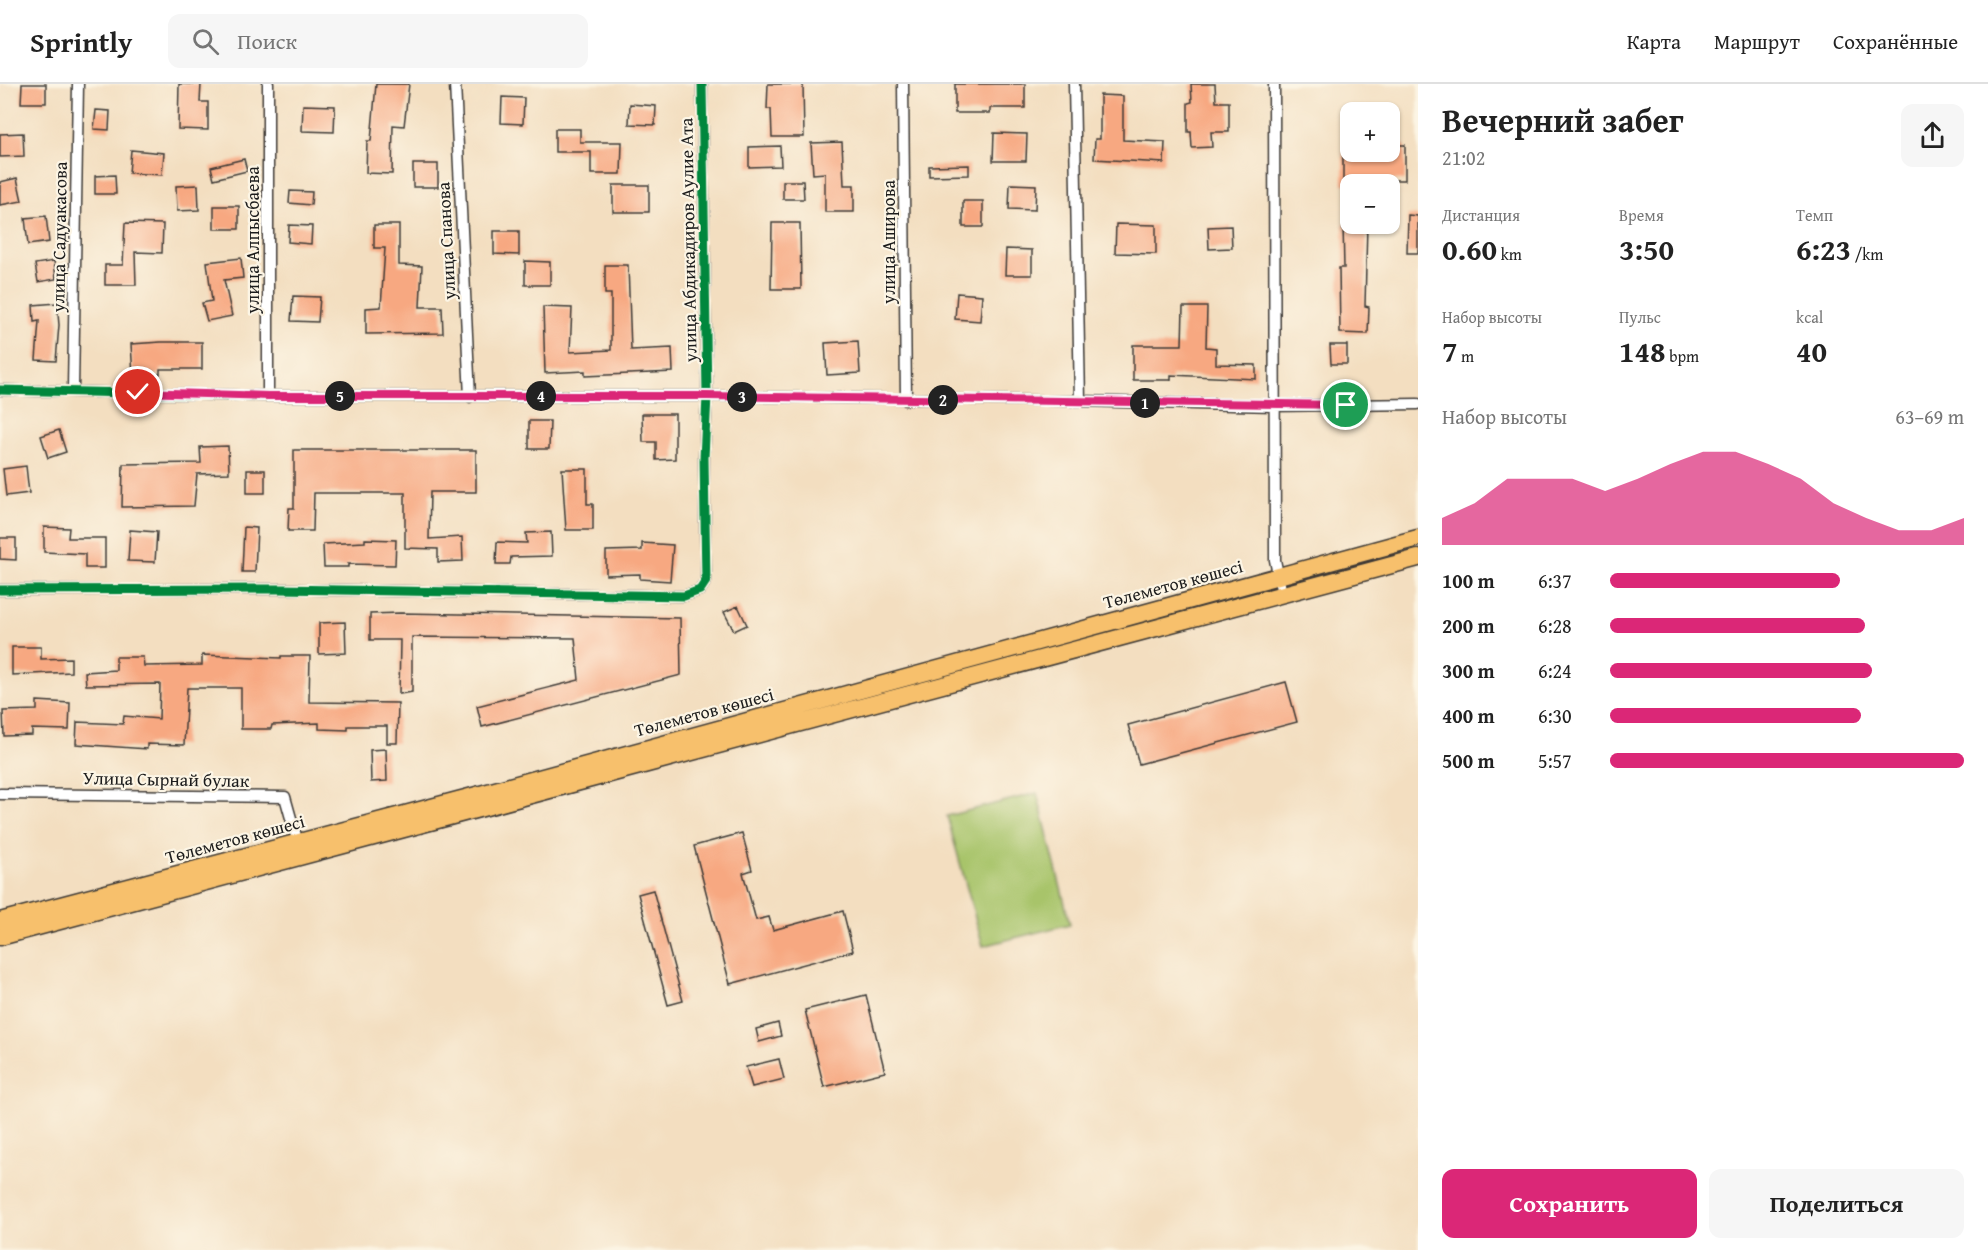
<!DOCTYPE html>
<html lang="ru">
<head>
<meta charset="utf-8">
<style>
  body { margin:0; font-family:"Gentium Book Plus",serif; background:#f6f6f6; color:#222; height:100vh; display:flex; flex-direction:column; font-size:22px; white-space:nowrap }
  * { box-sizing:border-box; margin:0 }
  p { font-size:20px; color:#767676 }
  .icon { flex:none; width:33px; height:33px; fill:none; stroke:currentColor; stroke-width:2; stroke-linecap:round; stroke-linejoin:round }
  .map { position:relative; flex:1; overflow:hidden }
  .details { display:flex; flex-direction:column; background:#fff; width:570px }
  .details>* { flex:none }
  .fabs { position:absolute; left:1340px; top:18px; display:grid; gap:12px }
  .fabs a { display:grid; place-items:center; width:60px; height:60px; border-radius:12px; background:#fff; box-shadow:0 2px 4px #0004; font-size:30px }
  .pin { position:absolute; display:grid; place-items:center; width:51px; height:51px; color:#fff; margin:-26px; border:3px solid #fff; border-radius:50%; box-shadow:0 2px 6px #0007 }
  .km { position:absolute; width:30px; height:30px; margin:-15px; border-radius:50%; background:#222; color:#fff; font-size:16px; line-height:30px; text-align:center }
  .round { display:grid; place-items:center; flex:none; width:63px; height:63px; border-radius:12px; background:#f6f6f6 }
  .headline { display:flex; align-items:center; justify-content:space-between; height:102px; padding:0 24px }
  h1 { font-size:33px; font-weight:600; line-height:45px }
  .stats { display:grid; grid-template-columns:repeat(3,1fr); gap:9px; height:102px; padding:6px 24px }
  .stats div { display:grid; align-content:center }
  .stats b { font-size:30px; font-weight:600 }
  .stats small { font-size:16px; font-weight:400 }
  .stats p { font-size:16px }
  .chart { height:168px; padding:12px 24px }
  .chart p { display:flex; justify-content:space-between }
  .chart svg { width:100%; height:108px; margin-top:6px; fill:#db2777; opacity:.7 }
  .cta { display:flex; gap:12px; margin-top:auto; padding:12px 24px }
  .cta a { flex:1; height:69px; border-radius:12px; background:#db2777; color:#fff; font-size:24px; font-weight:600; line-height:69px; text-align:center }
  .cta a+a { background:#f6f6f6; color:#222 }
  ul { padding:0 24px; list-style:none; font-size:20px }
  li { display:grid; grid-template-columns:96px 72px 1fr; align-items:center; height:45px }
  li i { height:15px; border-radius:8px; background:#db2777 }
  header { display:flex; align-items:center; gap:36px; box-sizing:border-box; height:84px; padding:0 30px; background:#fff; border-bottom:2px solid #e0e0e0 }
  header strong { font-size:28px }
  nav { display:flex; gap:33px; margin-inline-start:auto; font-size:21px }
  .search { width:420px; height:54px; background:#f6f6f6; display:flex; align-items:center; gap:15px; box-sizing:border-box; padding:0 21px; border-radius:12px; color:#767676; font-size:22px }
  main { display:flex; flex:1; min-height:0 }
  .map>svg:first-child { display:block }
</style>
</head>
<body>
<header>
<strong>Sprintly</strong>
<div class="search"><svg class="icon" aria-label="search" viewBox="0 0 24 24"><circle cx="10" cy="10" r="6"/><path d="M15 15l6 6"/></svg>Поиск</div>
<nav><a>Карта</a><a>Маршрут</a><a>Сохранённые</a></nav>
</header>
<main>
<div class="map">
<svg width="1418" height="1166" viewBox="0 0 1418 1166">
  <rect width="100%" height="100%" fill="#fcf5e5"/>
  <filter id="ink" filterUnits="userSpaceOnUse"><feTurbulence type="fractalNoise" baseFrequency=".0167" numOctaves="2"/><feDisplacementMap in="SourceGraphic" scale="12" xChannelSelector="R" yChannelSelector="G"/><feConvolveMatrix kernelMatrix="1 2 1 2 8 2 1 2 1" color-interpolation-filters="sRGB"/></filter>
  <filter id="wash" filterUnits="userSpaceOnUse"><feTurbulence type="fractalNoise" baseFrequency=".008" numOctaves="4" result="noise"/><feDisplacementMap in="SourceGraphic" scale="24" xChannelSelector="R" yChannelSelector="G"/><feGaussianBlur stdDeviation="1.35" result="paint"/><feColorMatrix in="noise" values="0 0 0 0 0 0 0 0 0 0 0 0 0 0 0 0 0 1.4 0 .05"/><feComposite in="paint" operator="in"/></filter>
  <g filter="url(#wash)">
    <rect width="100%" height="100%" fill="#f3dec0"/>
    <path fill="#a8c46b" stroke="#627044" stroke-width="1.5" d="M1037 709 1070 840 983 862 947 732Z"/>
    <g id="blocks">
      <path fill="#f7a881" d="M22 0H46V19H21Z
        M179 0H201L200 18H208V46L178 45Z
        M376 0H409L404 42 393 41 392 90 366 89 367 57H371Z
        M768 0H803L804 53H772L771 25H767Z
        M955 0H1025V24H990V29H955Z
        M1191 0H1215L1216 18H1229V48H1211L1212 63 1192 64 1191 48H1188V19L1192 18Z
        M1100 11 1123 12V56L1165 58 1164 79 1094 75 1095 55H1100Z
        M502 13 524 14 523 40 501 39Z
        M630 20 656 22 655 41 629 40Z
        M303 21 335 22 334 48 302 47Z
        M96 26 110 27 109 46 94 45Z
        M555 45H580V58H622L621 90H591V68H555Z
        M23 49 24 72 0 73V50Z
        M994 49 1027 50 1026 77H993Z
        M842 58 844 101H854V128H825V89L813 90 811 59Z
        M1389 61H1405V96H1371V100H1343V68H1389Z
        M780 62 781 82 749 83V63Z
        M131 66 164 69 162 91 129 89Z
        M244 75 247 87 214 95 211 83Z
        M413 80H438V103H413Z
        M969 81V91L929 92V82Z
        M115 91 116 110H95V92Z
        M17 94 22 117 0 121V98Z
        M783 97H803L804 115H783Z
        M1010 100 1036 101 1035 126 1009 125Z
        M198 101 199 126 177 127 176 102Z
        M613 101H649V128H613Z
        M290 107 312 108 311 121 289 119Z
        M963 117H983V143H963Z
        M214 122H239V145H214Z
        M1408 131 1418 132V169H1407Z
        M46 132 49 158 28 161 25 134Z
        M125 139 163 140 162 169 135 168 136 201H105V181H123Z
        M772 139H800L801 205H771Z
        M1116 140 1156 141V170L1115 169Z
        M1343 140H1367L1365 222 1369 223 1368 250 1340 249 1339 184H1344Z
        M289 141 312 142 311 160 288 158Z
        M374 141H399V181L422 182 420 223H442L443 249 366 250V224L381 223 385 164H374Z
        M1231 142 1232 164 1209 165 1208 143Z
        M494 147H519V171L494 170Z
        M1006 165 1032 166V191H1005Z
        M241 174 243 194 224 196 232 232 207 237 202 219 212 217 207 178Z
        M54 177 56 195 38 198 35 180Z
        M525 177 550 178V201H525Z
        M605 181H628L631 266 672 264 673 288 585 292V287L545 289 543 223 572 224 570 268 611 266V210H605Z
        M957 209 982 211 980 237 955 235Z
        M293 212 320 213 318 238 291 237Z
        M57 219 59 241 56 277 36 276 39 237 34 238 33 221Z
        M1183 223H1207L1206 263 1216 264V280L1256 281V295L1171 291V296H1133V261H1182Z
        M858 257 860 289 827 291 825 259Z
        M161 258H202V285H160V290L133 292 131 260Z
        M1330 261H1347V280H1331Z
        M642 330H675V375L656 376V358H643Z
        M529 337H550L549 365H529Z
        M59 346 66 368 48 374 41 352Z
        M228 362 229 389 197 390 194 422 122 423 123 380 201 379 200 363Z
        M294 366H476V408H430L429 455 462 453 463 477 438 478V465L405 464V409H314L313 447H288L289 424H294Z
        M26 382 29 409 6 412 3 385Z
        M562 385H587V420H593V446H566Z
        M247 386H265V409H247Z
        M44 443 69 444 68 454H105V484H85V470L44 468Z
        M244 443 257 444 255 488H242Z
        M130 446 157 448 155 478 128 477Z
        M551 448 552 472 511 473 510 480H496L497 458 527 459 526 449Z
        M0 454H16V476L0 475Z
        M365 455 396 456 395 481 348 480V483H324L323 460 365 458Z
        M642 459 673 461 670 497 640 495V490L606 491V467L642 466Z
        M738 522 747 541 734 547 724 528Z
        M400 529 680 534 681 591 482 643 477 622 579 596 575 554 412 553V608L399 610 400 556H370V530Z
        M345 538 346 569 319 570V539Z
        M12 563H41V575L71 574V588L12 591Z
        M202 571 281 574V572H310L309 618 398 619 397 659H387V642H348V646L319 645V639L272 641 271 645H241V604H187L184 661 147 660V665L76 660 77 638 123 640 124 632 159 635 160 600 86 601 85 588 116 586V573H143L144 582 202 581Z
        M1286 598 1297 638 1139 680 1128 641Z
        M37 617 70 619 69 646 32 645V651L4 652 3 627 37 626Z
        M386 665 387 697 371 698 370 666Z
        M742 749 752 786 743 789 756 836 769 833 773 846 843 827 853 867 730 900 694 762Z
        M653 806 683 917 668 921 638 810Z
        M866 911 885 988 824 1003 805 926Z
        M778 939 781 952 759 958 756 945Z
        M779 975 784 995 752 1003 746 983Z"/>
    </g>
  </g>
  <g filter="url(#ink)">
    <use href="#blocks" fill-opacity="0" stroke="#3c3935" stroke-width="1.5"/>
    <g fill="none" stroke-linecap="round" stroke-linejoin="round">
      <defs>
        <path id="minor" d="M268 0V312
          M455 0 470 313
          M903 0 906 316
          M1074 0 1080 317 1273 322 1418 320
          M1274 0 1275 476 1282 510
          M0 306 268 312H707L1080 317
          M73 306 78 0
          M0 506 280 505 684 512 700 506 706 497 704 374 707 312 702 0
          M0 710 285 713 298 759"/>
        <path id="primary" d="M0 837 473 712 1418 454
          M0 853 1418 474"/>
      </defs>
      <use href="#minor" stroke="#3c3935" stroke-width="13"/>
      <use href="#primary" stroke="#3c3935" stroke-width="19"/>
      <use href="#minor" stroke="#fff" stroke-width="10"/>
      <use href="#primary" stroke="#f7c06c" stroke-width="16"/>
      <defs>
        <path id="cycleway" d="M0 306 268 312H707L1080 317
          M0 506 280 505 684 512 700 506 706 497 704 374 707 312 702 0"/>
      </defs>
      <use href="#cycleway" stroke="#fcf5e5" stroke-width="13"/>
      <use href="#cycleway" stroke="#00873e" stroke-width="9"/>
    </g>
  </g>
  <g fill="none" stroke-linecap="round" stroke-linejoin="round" filter="url(#ink)">
    <defs>
      <path id="route" d="M138 308 268 312H707L1346 321"/>
    </defs>
    <use href="#route" stroke="#fff" stroke-width="12"/>
    <use href="#route" stroke="#db2777" stroke-width="8"/>
  </g>
  <g text-anchor="middle" dominant-baseline="central" stroke-width="4.5" stroke-linejoin="round" paint-order="stroke">
    <g font-size="18" fill="#1c1c1c" stroke="#fcf5e5">
      <text transform="translate(59 153) rotate(-89)">улица Садуакасова</text>
      <text transform="translate(252 156) rotate(-90)">улица Алпысбаева</text>
      <text transform="translate(688 156) rotate(-91)">улица Абдикадиров Аулие Ата</text>
      <text transform="translate(446 157) rotate(-93)">улица Спанова</text>
      <text transform="translate(888 158) rotate(-90)">улица Аширова</text>
      <text transform="translate(1173 500) rotate(-15)">Төлеметов көшесі</text>
      <text transform="translate(704 628) rotate(-15)">Төлеметов көшесі</text>
      <text transform="translate(166 695) rotate(1)">Улица Сырнай булак</text>
      <text transform="translate(235 755) rotate(-15)">Төлеметов көшесі</text>
    </g>
  </g>
</svg>
<div class="fabs">
<a>+</a>
<a>−</a>
</div>
<div class="pin" style="left:1346px;top:321px;background:#1e9e55"><svg class="icon" aria-label="arrive" viewBox="0 0 24 24"><path d="M6 21V4h12l-3 4 3 4H6"/></svg></div>
<div class="pin" style="left:138px;top:308px;background:#d93025"><svg class="icon" aria-label="check" viewBox="0 0 24 24"><path d="M5 12l5 5 9-10"/></svg></div>
<b class="km" style="left:1145px;top:319px">1</b>
<b class="km" style="left:943px;top:316px">2</b>
<b class="km" style="left:742px;top:313px">3</b>
<b class="km" style="left:541px;top:312px">4</b>
<b class="km" style="left:340px;top:312px">5</b>
</div>
<section class="details">
<div class="headline"><div><h1>Вечерний забег</h1><p>21:02</p></div><a class="round"><svg class="icon" aria-label="share" viewBox="0 0 24 24"><path d="M12 15V3M7 8l5-5 5 5M5 13v7h14v-7"/></svg></a></div>
<div class="stats">
<div><p>Дистанция</p><b>0.60<small> km</small></b></div>
<div><p>Время</p><b>3:50</b></div>
<div><p>Темп</p><b>6:23<small> /km</small></b></div>
</div>
<div class="stats">
<div><p>Набор высоты</p><b>7<small> m</small></b></div>
<div><p>Пульс</p><b>148<small> bpm</small></b></div>
<div><p>kcal</p><b>40</b></div>
</div>
<div class="chart"><p><span>Набор высоты</span>63–69 m</p>
<svg viewBox="0 0 160 44" preserveAspectRatio="none"><path d="M0 44V33L10 27L20 17L30 17L40 17L50 22L60 17L70 11L80 6L90 6L100 11L110 17L120 27L130 33L140 38L150 38L160 33V44z"/></svg>
</div>
<ul>
<li><b>100 m</b>6:37<i style="width:65%"></i></li>
<li><b>200 m</b>6:28<i style="width:72%"></i></li>
<li><b>300 m</b>6:24<i style="width:74%"></i></li>
<li><b>400 m</b>6:30<i style="width:71%"></i></li>
<li><b>500 m</b>5:57<i style="width:100%"></i></li>
</ul>
<div class="cta"><a>Сохранить</a><a>Поделиться</a></div>
</section>
</main>
</body>
</html>
